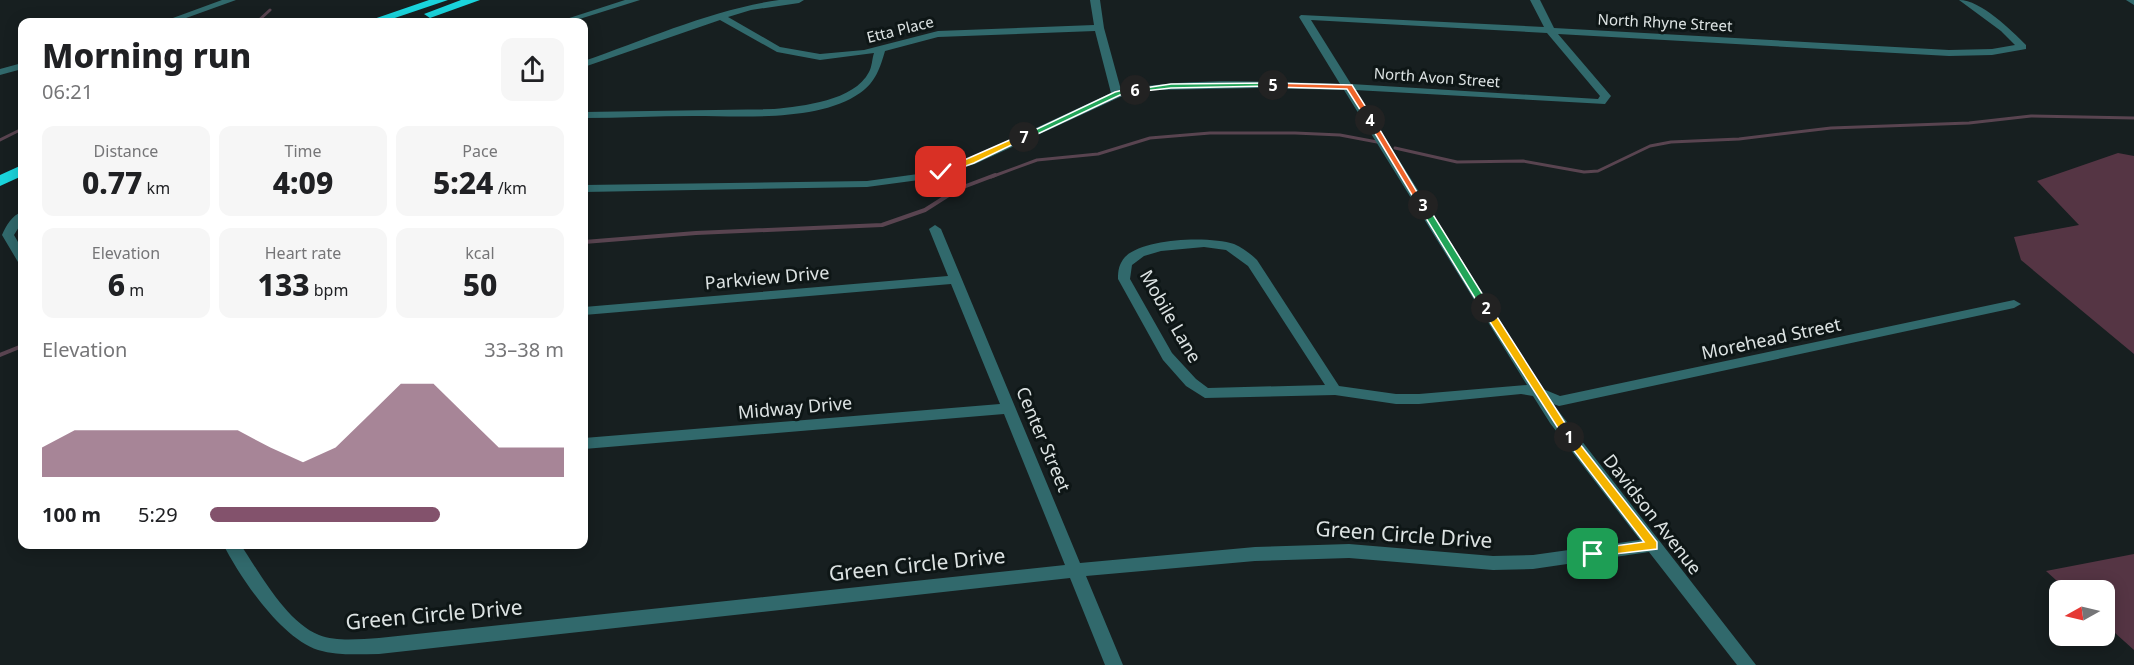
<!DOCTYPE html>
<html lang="en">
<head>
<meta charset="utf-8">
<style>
  body { margin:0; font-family:"Noto Sans",sans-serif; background:#f6f6f6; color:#202124; height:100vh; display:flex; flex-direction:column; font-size:22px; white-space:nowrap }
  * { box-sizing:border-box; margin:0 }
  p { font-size:20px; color:#757577 }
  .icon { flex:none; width:33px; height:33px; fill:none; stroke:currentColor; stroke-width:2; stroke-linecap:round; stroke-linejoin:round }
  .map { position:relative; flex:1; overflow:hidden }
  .sheet { position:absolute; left:18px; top:18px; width:570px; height:531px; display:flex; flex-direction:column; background:#fff; border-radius:12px; box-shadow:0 3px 15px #0003 }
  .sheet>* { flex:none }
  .needle { width:39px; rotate:262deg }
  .fabs { position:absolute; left:2049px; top:580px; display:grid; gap:12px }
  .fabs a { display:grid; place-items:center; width:66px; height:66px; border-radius:12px; background:#fff; box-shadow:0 3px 15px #0003; font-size:30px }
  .pin { position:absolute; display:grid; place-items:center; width:51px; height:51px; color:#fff; margin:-26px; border-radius:12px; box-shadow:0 3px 9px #0006 }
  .km { position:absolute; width:30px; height:30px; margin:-15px; border-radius:50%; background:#222; color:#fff; font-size:16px; line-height:30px; text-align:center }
  .round { display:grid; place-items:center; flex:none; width:63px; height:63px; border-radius:12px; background:#f6f6f6 }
  .headline { display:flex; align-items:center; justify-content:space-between; height:102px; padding:0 24px }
  h1 { font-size:33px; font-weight:800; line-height:45px }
  .figures { display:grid; grid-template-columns:repeat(3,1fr); gap:9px; height:102px; padding:6px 24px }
  .figures div { display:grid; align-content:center; border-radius:12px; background:#f6f6f6; text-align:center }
  .figures b { font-size:30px; font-weight:800 }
  .figures small { font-size:16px; font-weight:400 }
  .figures p { font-size:16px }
  .chart { height:168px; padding:12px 24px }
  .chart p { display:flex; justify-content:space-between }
  .chart svg { width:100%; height:108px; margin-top:6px; fill:#83526c; opacity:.7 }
  ul { padding:0 24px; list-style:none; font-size:20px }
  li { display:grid; grid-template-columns:96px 72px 1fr; align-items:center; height:45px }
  li i { height:15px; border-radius:8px; background:#83526c }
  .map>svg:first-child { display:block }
</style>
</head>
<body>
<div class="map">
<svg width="2134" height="665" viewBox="0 0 2134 665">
  <rect width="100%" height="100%" fill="#171f20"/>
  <path fill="#553544" d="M2118 153 2134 156V354L2021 260 2014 237 2079 225 2037 181Z
    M2134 554V650L2105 624 2104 591H2068L2046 571Z"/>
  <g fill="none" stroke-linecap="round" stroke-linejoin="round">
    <path stroke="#594450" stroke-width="3" d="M257 22 270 10
      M0 140 22 129
      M1395 148 1457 162 1523 161 1584 172 1598 171 1650 146 1671 142 1739 139 1831 128 1969 123 2031 116 2134 118
      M991 177 1037 160 1098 154 1150 138 1210 133H1295L1340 135 1377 142"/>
    <path stroke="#594450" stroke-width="4" d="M584 242 696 233 882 225 925 210 958 189 995 175
      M0 355 22 346"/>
    <path fill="#31696c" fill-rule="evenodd" d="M222 0H236L175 22H162Z
      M625 0H640L570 22H557Z
      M779 0H804L799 3 751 10 728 17 780 47 820 54 864 50 938 31 1094 25 1090 0H1100L1104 28 1121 90C1193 77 1268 82 1340 84L1299 17 1301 15 1544 27 1530 0H1540L1554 28 1949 50 1992 49 2015 45 2001 31 1959 0C1981 0 2011 30 2026 45V49L1992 55 1949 56 1558 34 1611 96 1605 104 1355 90 1543 389 1560 396 2014 300 2021 304 2014 308 1559 406 1553 404 1756 665H1737L1649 552 1533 569 1493 570 1349 558 1255 561 1086 576 1123 665H1105L1070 578 379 654C359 654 338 656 318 650 281 638 241 579 223 544H240C260 573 286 622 319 635 337 642 360 639 379 638L1065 565 1004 414 584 449V438L1000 404 951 284 584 315V307L948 276 929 229 935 225 941 229 1080 563 1255 547 1349 544 1493 556 1533 555 1640 540 1550 423 1533 396 1521 394 1419 404H1396L1335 395 1205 398 1186 386 1163 360 1118 279C1118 270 1119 264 1125 257 1144 238 1209 236 1234 244 1243 248 1251 254 1257 260L1339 386 1396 394H1419L1527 385 1344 90 1257 88 1154 90 1120 97 975 164 919 180 867 187 584 192V185L867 181 918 174 967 160 1111 93 1095 31 938 37 885 51C880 68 876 82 860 93 819 122 742 116 694 116 657 116 620 118 584 118V112L774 109C803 106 854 101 869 72 872 67 872 59 874 53L820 60 777 52 720 20 584 67V61C647 39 714 9 779 0ZM1311 20 1547 33 1600 96 1598 99 1351 84ZM1204 247 1226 250 1248 266 1325 385 1208 388 1196 379 1172 353 1130 279 1132 265 1144 256 1161 251Z
      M2126 0H2134V5Z
      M22 63V69L0 75V69Z
      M22 212V222L14 235 22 249V263L18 262 2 235C6 226 12 215 22 212Z"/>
    <path fill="#1ad4dc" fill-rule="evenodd" d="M429 0H448L383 22H365Z
      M461 0H480L430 18 424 14Z
      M22 165V176L0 186V175Z"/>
  </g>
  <path fill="#f5b400" stroke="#fff" stroke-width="1.5" d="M1569 433 1572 434 1657 542V549L1589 557V550L1593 549 1644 542 1565 439V434Z"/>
  <path fill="#f5b400" stroke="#fff" stroke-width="1.5" d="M1486 305 1490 306 1572 434V439H1565L1481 308Z"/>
  <path fill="#22a559" stroke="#fff" stroke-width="1.5" d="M1423 202 1427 205 1491 308 1490 310 1481 308 1418 205Z"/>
  <path fill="#f0652b" stroke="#fff" stroke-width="1.5" d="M1370 118 1374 120 1426 207 1418 205 1367 120Z"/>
  <path fill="#f0652b" stroke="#fff" stroke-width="1.5" d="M1270 83 1352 85 1374 120 1368 122 1347 89 1273 87Z"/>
  <path fill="#22a559" stroke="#fff" stroke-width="1.5" d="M1273 83 1276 86 1171 88 1135 92 1131 90 1171 84Z"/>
  <path fill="#22a559" stroke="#fff" stroke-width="1.5" d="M1135 87 1138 91 1120 95 1027 139 1020 137 1115 92Z"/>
  <path fill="#f5b400" stroke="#fff" stroke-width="1.5" d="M1021 135 1028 137 974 163 941 175 937 172Z"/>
  <g text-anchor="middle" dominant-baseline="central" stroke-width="6" stroke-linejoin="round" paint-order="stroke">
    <g font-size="15" fill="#dde3e3" stroke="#0e1616">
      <text transform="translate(1665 22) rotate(3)">North Rhyne Street</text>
      <text transform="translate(900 29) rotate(-14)">Etta Place</text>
      <text transform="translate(1437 77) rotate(4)">North Avon Street</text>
    </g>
    <g font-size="18" fill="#dde3e3" stroke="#0e1616">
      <text transform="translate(767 277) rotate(-5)">Parkview Drive</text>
      <text transform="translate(1171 316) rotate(60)">Mobile Lane</text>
      <text transform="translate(1771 338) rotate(-12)">Morehead Street</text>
      <text transform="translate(795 407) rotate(-5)">Midway Drive</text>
      <text transform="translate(1044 439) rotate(67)">Center Street</text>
      <text transform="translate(1653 514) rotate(52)">Davidson Avenue</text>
    </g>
    <g font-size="21" fill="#dde3e3" stroke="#0e1616">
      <text transform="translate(1404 534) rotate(4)">Green Circle Drive</text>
      <text transform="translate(917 564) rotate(-6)">Green Circle Drive</text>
      <text transform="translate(434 614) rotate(-5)">Green Circle Drive</text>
    </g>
  </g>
</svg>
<div class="fabs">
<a><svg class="needle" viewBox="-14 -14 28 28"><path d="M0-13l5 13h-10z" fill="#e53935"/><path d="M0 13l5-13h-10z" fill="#757577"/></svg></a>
</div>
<div class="pin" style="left:1593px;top:554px;background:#1e9e55"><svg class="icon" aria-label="arrive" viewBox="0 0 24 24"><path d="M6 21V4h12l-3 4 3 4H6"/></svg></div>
<div class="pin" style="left:941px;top:172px;background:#d93025"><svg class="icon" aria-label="check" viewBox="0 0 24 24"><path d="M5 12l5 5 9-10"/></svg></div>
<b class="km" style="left:1569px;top:437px">1</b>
<b class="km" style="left:1486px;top:308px">2</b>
<b class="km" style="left:1423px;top:205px">3</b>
<b class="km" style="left:1370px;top:120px">4</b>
<b class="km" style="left:1273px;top:85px">5</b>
<b class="km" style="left:1135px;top:90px">6</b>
<b class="km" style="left:1024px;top:137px">7</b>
<section class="sheet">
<div class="headline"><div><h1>Morning run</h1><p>06:21</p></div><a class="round"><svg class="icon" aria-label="share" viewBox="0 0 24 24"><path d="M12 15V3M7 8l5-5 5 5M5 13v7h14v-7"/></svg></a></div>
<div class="figures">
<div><p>Distance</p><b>0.77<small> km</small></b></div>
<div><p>Time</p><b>4:09</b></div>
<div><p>Pace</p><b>5:24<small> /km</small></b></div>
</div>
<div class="figures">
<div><p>Elevation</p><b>6<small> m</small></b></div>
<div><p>Heart rate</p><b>133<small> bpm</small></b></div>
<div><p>kcal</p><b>50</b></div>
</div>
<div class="chart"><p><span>Elevation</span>33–38 m</p>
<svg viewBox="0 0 160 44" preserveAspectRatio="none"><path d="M0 44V32L10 25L20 25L30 25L40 25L50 25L60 25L70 32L80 38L90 32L100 19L110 6L120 6L130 19L140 32L150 32L160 32V44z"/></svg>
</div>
<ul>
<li><b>100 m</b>5:29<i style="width:65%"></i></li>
</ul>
</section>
</div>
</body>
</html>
